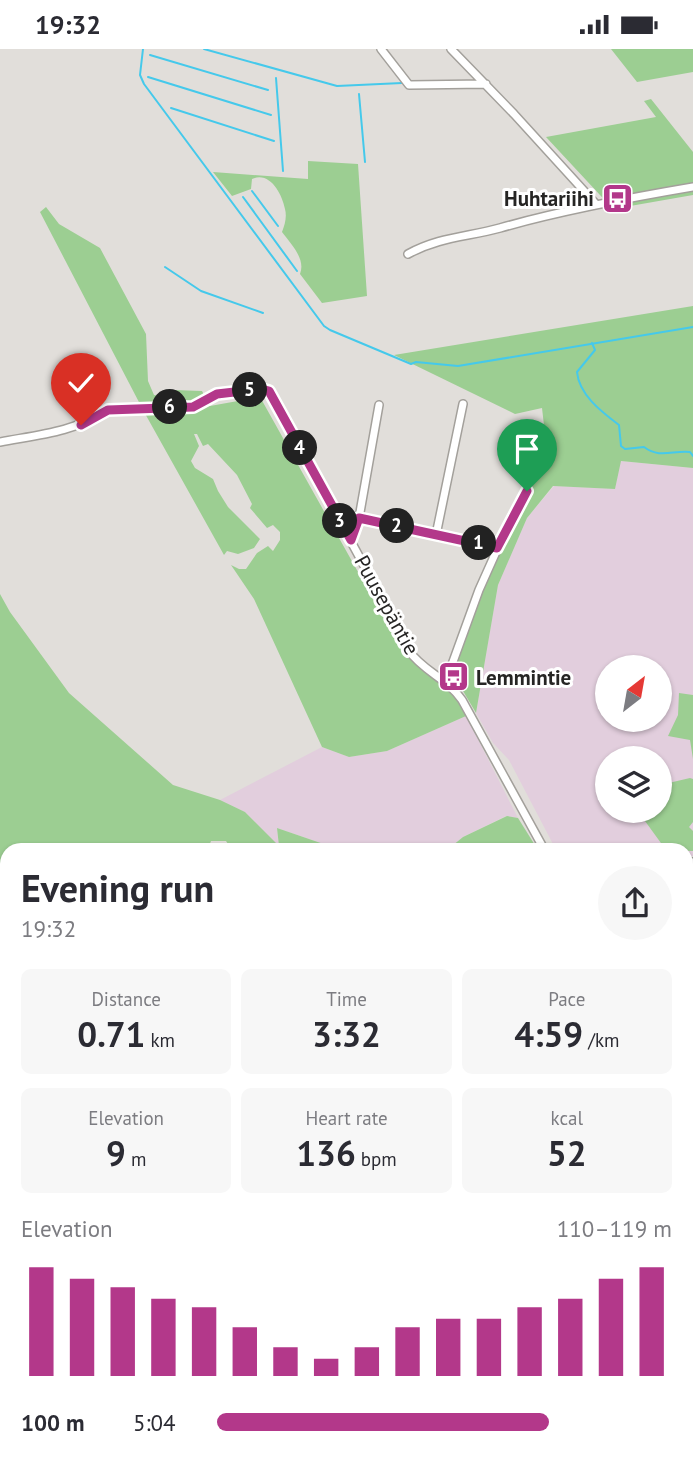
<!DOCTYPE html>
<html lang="en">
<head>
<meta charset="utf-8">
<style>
  body { margin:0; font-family:"PT Sans",sans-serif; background:#f7f7f7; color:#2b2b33; height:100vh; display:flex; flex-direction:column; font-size:26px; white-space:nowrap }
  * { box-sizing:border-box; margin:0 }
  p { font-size:23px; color:#7c7c81 }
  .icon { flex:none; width:38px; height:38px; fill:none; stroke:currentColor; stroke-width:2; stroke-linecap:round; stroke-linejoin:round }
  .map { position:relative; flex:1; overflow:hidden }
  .sheet { position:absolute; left:0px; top:794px; width:693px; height:621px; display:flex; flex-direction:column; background:#fff; border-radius:21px 21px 0 0; box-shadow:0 2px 5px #0004 }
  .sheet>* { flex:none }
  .needle { width:46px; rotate:31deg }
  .fabs { position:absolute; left:595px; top:606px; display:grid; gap:14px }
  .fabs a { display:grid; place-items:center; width:77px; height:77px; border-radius:50%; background:#fff; box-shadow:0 2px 5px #0004; font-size:35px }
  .pin { position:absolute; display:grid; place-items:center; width:60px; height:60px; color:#fff; margin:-72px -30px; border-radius:50% 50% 50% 0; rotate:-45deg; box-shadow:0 0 7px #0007 }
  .pin .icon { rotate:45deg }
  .km { position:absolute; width:35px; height:35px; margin:-18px; border-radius:50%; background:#222; color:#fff; font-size:19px; line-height:35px; text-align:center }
  .round { display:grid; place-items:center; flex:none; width:74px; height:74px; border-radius:37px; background:#f7f7f7 }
  .head { display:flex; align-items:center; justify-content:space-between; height:119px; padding:0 21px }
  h1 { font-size:38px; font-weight:700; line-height:52px }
  .metrics { display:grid; grid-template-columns:repeat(3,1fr); gap:10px; height:119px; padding:7px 21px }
  .metrics div { display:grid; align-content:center; border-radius:10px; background:#f7f7f7; text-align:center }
  .metrics b { font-size:35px; font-weight:700 }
  .metrics small { font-size:19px; font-weight:400 }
  .metrics p { font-size:19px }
  .chart { height:196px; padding:14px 21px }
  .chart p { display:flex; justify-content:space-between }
  .chart svg { width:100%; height:126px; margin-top:7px; stroke:#b3388a; stroke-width:6 }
  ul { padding:0 21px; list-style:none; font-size:23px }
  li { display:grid; grid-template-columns:112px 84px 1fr; align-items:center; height:52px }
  li i { height:18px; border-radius:9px; background:#b3388a }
  .status { display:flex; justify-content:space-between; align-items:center; height:49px; padding:0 35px; background:#fff; direction:ltr }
  .status svg { height:19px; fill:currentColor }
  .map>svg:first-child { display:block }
</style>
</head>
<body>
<div class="status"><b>19:32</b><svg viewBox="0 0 49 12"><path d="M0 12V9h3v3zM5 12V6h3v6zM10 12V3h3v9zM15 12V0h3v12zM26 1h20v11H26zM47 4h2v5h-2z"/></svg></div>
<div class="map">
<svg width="693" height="1415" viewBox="0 0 693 1415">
  <rect width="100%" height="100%" fill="#e1deda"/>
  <path fill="#e2cedd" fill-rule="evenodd" d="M620 412 693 419V807L686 808V802L560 801 554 797 509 711 493 694 476 664 498 536 527 469 554 437 615 440ZM607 618H660V670H607ZM607 709H660V761H607Z
    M466 667 518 769 506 767 463 788 447 801H341L277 779 279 798 245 763 220 751 322 698 349 708 387 702Z"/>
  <path fill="#9cce92" d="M611 0H693V23L637 33Z
    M651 50 693 103V146L613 160 546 88 656 68 644 52Z
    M308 112 358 115 367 247 322 254 300 225C306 210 291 195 282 183 285 175 287 168 285 160 282 145 270 122 252 130L251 140 232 147 213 123 308 130Z
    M46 158 59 175 100 199 146 285 148 332 154 346 164 347 174 341 202 342 210 357 260 348 404 605 452 643 466 667 387 702 349 708 322 698 254 550 231 516 239 520H246L257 504 268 497 273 502 280 491V483L273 476 267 479 250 459 252 455 237 426 208 395 203 397 197 385H194L199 397 191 412 195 419 213 430 218 442 228 458 260 490 254 499 238 505 227 502 224 506 143 361 191 364 185 356 141 357 40 163Z
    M693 257V419L621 412 615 440 553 437 527 469 498 536 476 664 453 625 487 525 529 446 545 385 542 359 515 365 394 306Z
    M0 545 10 563 69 644 173 736 220 751 245 763 279 797 277 779 341 801H232L226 792H211L207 802H7V894L0 898Z
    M679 644 693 646V710L690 691 668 687 678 666Z
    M690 729 693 730V773L689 778 693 782V802L666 801 637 761H660V736Z
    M507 767 518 769 538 801H447L463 788Z
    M693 816V863L686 864V818Z
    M686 934H691L693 948V1030L686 1059V1007L690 982H686Z
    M0 1252 7 1256V1409H262L273 1415H0Z
    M472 1409H534L565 1414 468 1415Z"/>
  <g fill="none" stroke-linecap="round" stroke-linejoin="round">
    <path stroke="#45c9eb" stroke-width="2" d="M143 0 140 26 144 35 324 277 330 281 411 315 416 313 458 317 693 278
      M204 0 337 37 402 34
      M150 6 268 41
      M148 28 271 66
      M276 29 283 122
      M359 45 365 113
      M171 59 274 92
      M252 142 278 177
      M243 148 297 222
      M165 218 201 242 263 264
      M592 294 595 301 577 323C579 346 602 363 619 376L621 397 625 400 644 398C660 410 673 401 690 403L693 407
      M686 980 692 981 686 1012
      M686 1206 693 1213
      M686 1261 693 1268
      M686 1329 693 1336
      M246 1415 252 1409"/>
    <defs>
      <path id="minor" d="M381 0 409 36 486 35
        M451 0 514 65 596 155
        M408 205C439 188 467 188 500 179 563 161 628 149 693 138
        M95 362 193 357 217 345 261 339 269 342 391 566C397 578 401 592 409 602 423 622 448 630 462 651L545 802
        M0 393C37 386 74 383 106 362
        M359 469 497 499
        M436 486 463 355
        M351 491 359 469 379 356
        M446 632 479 541 509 474 525 448 541 382
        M686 814 693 813
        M686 868H693
        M686 874 693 875"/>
      <path id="major" d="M689 1415 693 1409"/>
      <path id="highway" d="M687 1081 693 1064
        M686 1113 693 1105
        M686 1133 693 1124
        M433 1415 438 1409
        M449 1415 454 1409"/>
    </defs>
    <use href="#minor" stroke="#a3a09b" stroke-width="10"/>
    <use href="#major" stroke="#a3a09b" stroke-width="11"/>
    <use href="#highway" stroke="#a3a09b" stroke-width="13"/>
    <use href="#minor" stroke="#fff" stroke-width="7"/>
    <use href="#major" stroke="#fff" stroke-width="9"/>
    <use href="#highway" stroke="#fff" stroke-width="10"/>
  </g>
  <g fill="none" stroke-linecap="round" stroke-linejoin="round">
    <defs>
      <path id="route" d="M81 376 108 361 193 358 217 345 261 340 269 342 351 491 359 469 497 499 527 442"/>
    </defs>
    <use href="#route" stroke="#fff" stroke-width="14"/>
    <use href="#route" stroke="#b3388a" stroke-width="9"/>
  </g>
  <defs>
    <symbol id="bus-square" viewBox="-11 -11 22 22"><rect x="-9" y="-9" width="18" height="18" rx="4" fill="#b3388a" stroke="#fff"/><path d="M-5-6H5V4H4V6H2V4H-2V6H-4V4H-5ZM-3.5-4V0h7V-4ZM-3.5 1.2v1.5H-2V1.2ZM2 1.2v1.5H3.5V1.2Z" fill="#fff"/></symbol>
  </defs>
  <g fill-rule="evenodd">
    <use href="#bus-square" x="600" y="132" width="35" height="35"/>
    <use href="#bus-square" x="436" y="610" width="35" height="35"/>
  </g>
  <g text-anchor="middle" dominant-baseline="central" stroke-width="6" stroke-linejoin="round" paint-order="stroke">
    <g font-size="21" font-weight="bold" fill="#262524" stroke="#fff" text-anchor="end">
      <text x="594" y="149">Huhtariihi</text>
      <text x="476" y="628" text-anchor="start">Lemmintie</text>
    </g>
    <g font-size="21" fill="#262524" stroke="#fff">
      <text transform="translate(387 556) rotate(61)">Puusepäntie</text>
    </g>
  </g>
</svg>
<div class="fabs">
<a><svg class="needle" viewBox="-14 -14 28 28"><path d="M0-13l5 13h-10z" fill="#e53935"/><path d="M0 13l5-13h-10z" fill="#7c7c81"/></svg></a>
<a><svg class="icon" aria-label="layers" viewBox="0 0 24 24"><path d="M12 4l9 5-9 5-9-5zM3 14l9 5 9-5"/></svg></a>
</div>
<div class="pin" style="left:527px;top:442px;background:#1e9e55"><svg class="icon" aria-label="arrive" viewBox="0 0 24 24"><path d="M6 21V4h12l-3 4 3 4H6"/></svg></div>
<div class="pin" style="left:81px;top:376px;background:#d93025"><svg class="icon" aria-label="check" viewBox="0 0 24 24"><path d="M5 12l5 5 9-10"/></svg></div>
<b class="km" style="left:479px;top:494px">1</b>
<b class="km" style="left:397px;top:477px">2</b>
<b class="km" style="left:340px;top:472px">3</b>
<b class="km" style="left:300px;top:399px">4</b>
<b class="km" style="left:250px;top:341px">5</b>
<b class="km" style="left:170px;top:358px">6</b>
<section class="sheet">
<div class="head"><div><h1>Evening run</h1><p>19:32</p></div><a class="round"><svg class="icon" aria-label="share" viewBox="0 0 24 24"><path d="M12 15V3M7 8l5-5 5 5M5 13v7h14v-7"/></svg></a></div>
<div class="metrics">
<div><p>Distance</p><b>0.71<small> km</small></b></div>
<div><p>Time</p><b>3:32</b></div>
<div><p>Pace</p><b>4:59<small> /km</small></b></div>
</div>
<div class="metrics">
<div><p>Elevation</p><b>9<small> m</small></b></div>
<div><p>Heart rate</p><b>136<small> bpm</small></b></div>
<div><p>kcal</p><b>52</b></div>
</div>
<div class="chart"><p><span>Elevation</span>110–119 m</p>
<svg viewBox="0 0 160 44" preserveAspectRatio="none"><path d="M5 44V6M15 44V10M25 44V13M35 44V17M45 44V20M55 44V27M65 44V34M75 44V38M85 44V34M95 44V27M105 44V24M115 44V24M125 44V20M135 44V17M145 44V10M155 44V6"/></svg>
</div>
<ul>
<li><b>100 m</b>5:04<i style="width:73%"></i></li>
</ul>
</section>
</div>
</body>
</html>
